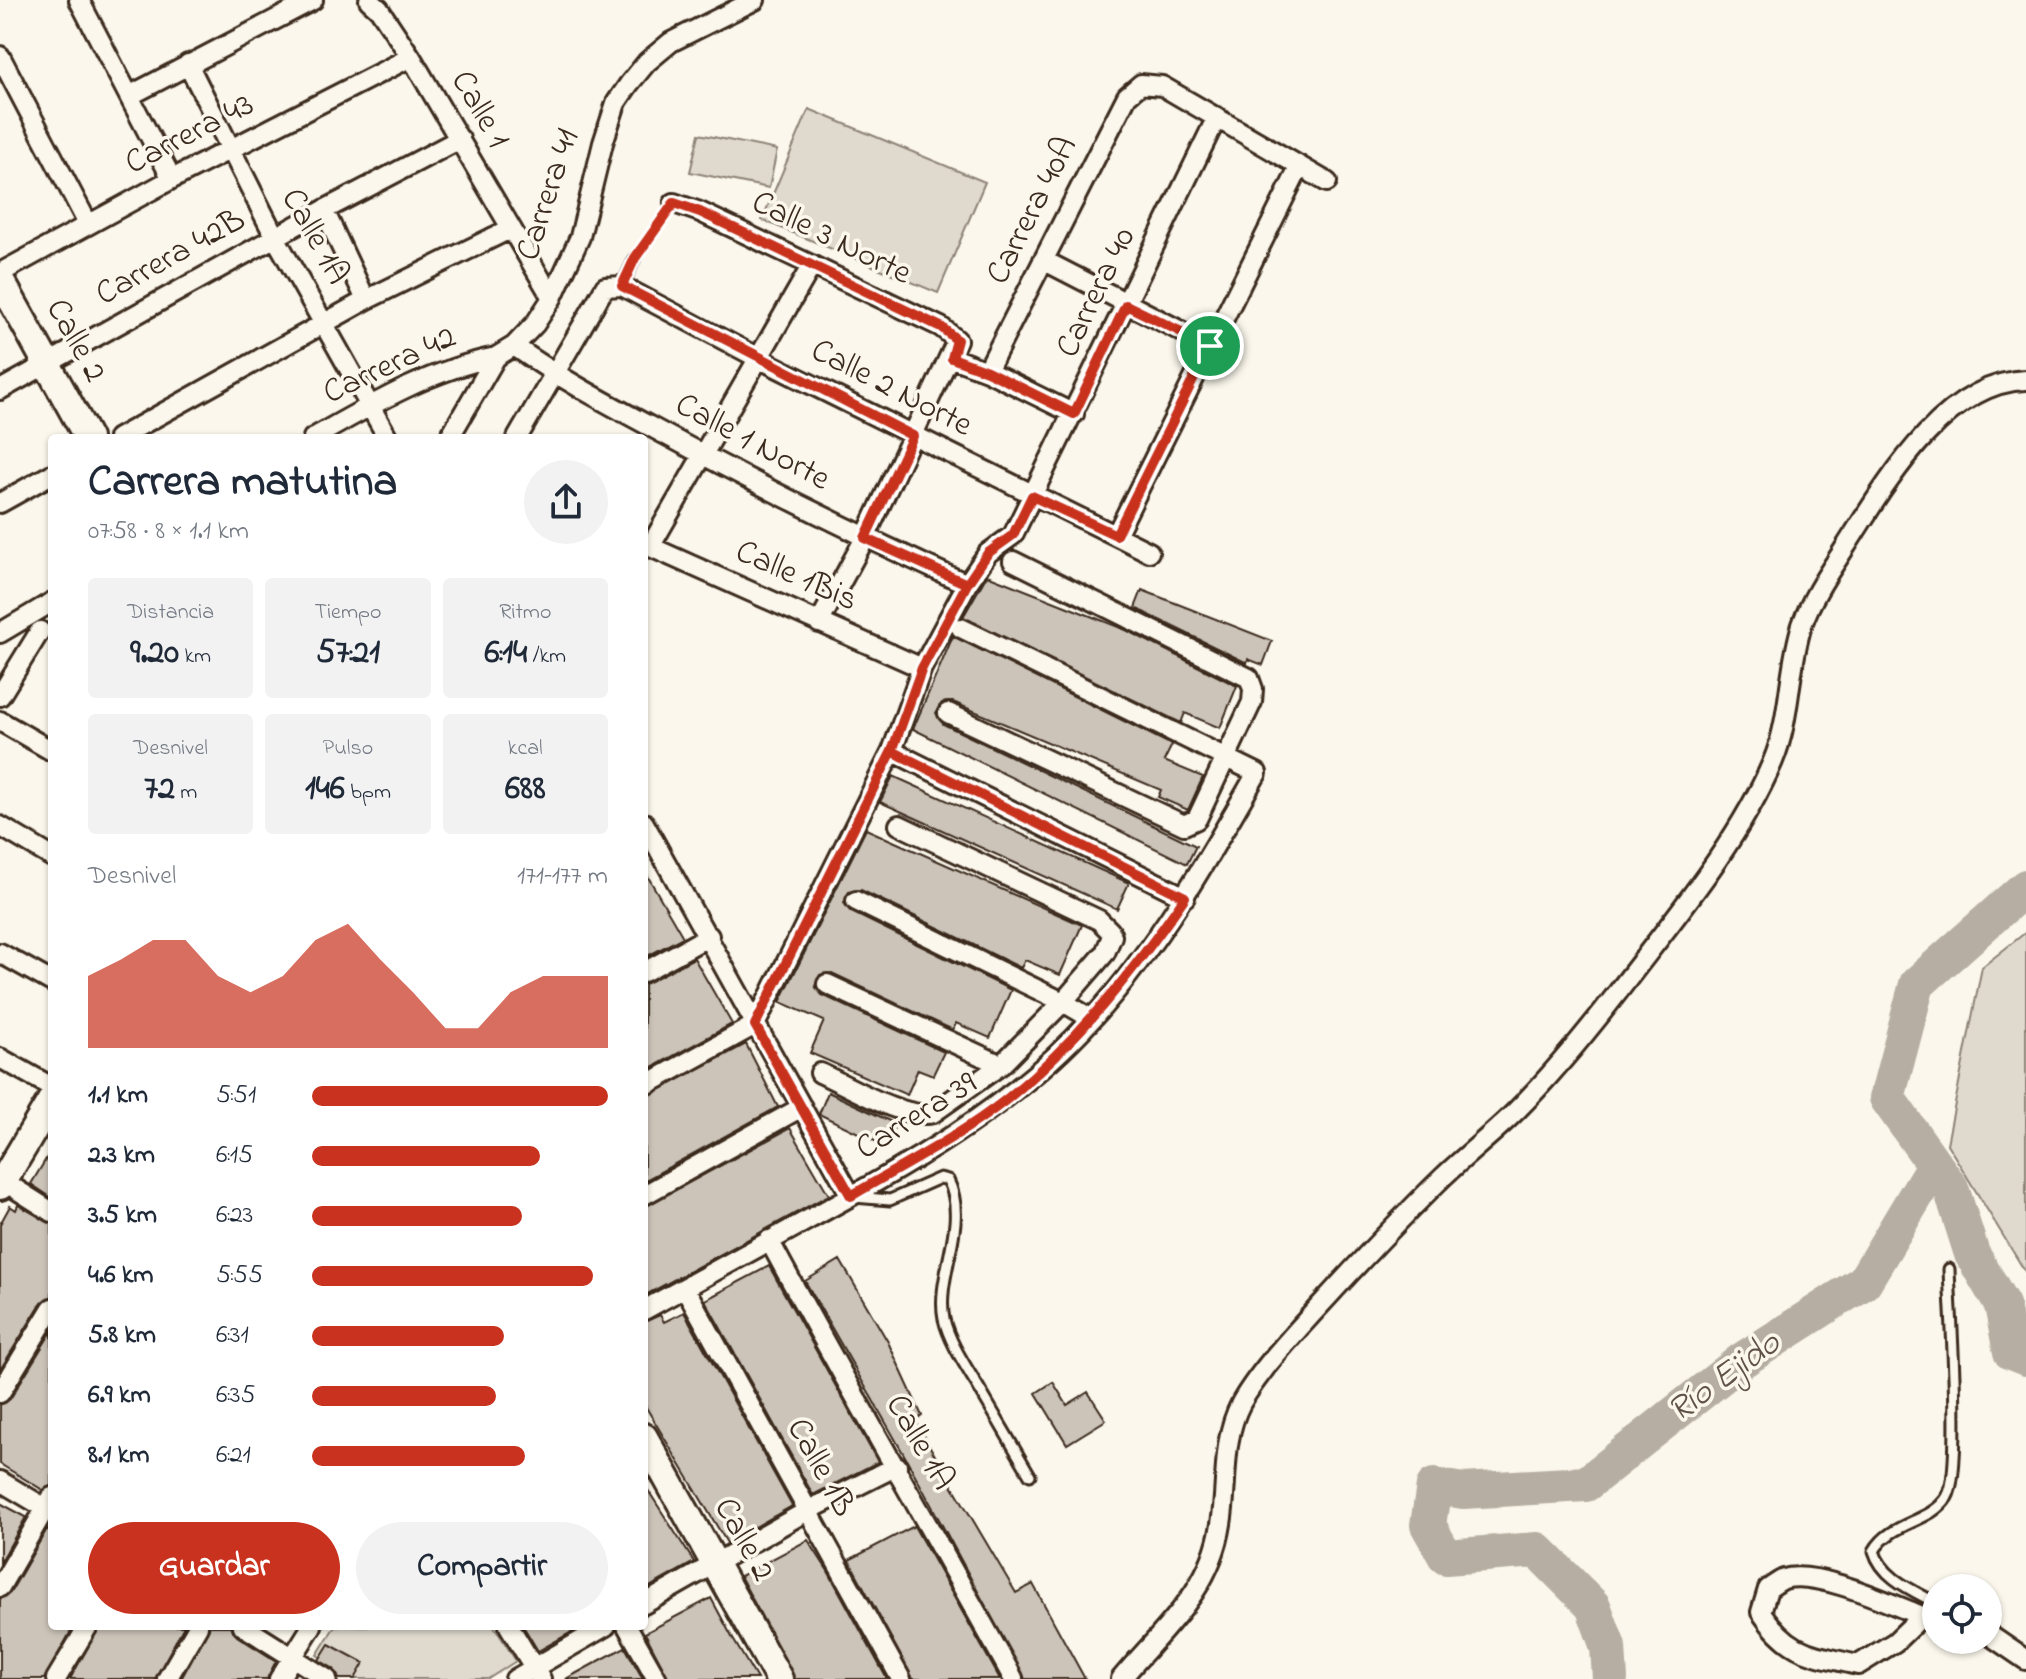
<!DOCTYPE html>
<html lang="es">
<head>
<meta charset="utf-8">
<style>
  body { margin:0; font-family:"Indie Flower",sans-serif; background:#f2f2f3; color:#1f2937; height:100vh; display:flex; flex-direction:column; font-size:30px; white-space:nowrap }
  * { box-sizing:border-box; margin:0 }
  p { font-size:26px; color:#747a83 }
  .icon { flex:none; width:44px; height:44px; fill:none; stroke:currentColor; stroke-width:2; stroke-linecap:round; stroke-linejoin:round }
  .map { position:relative; flex:1; overflow:hidden }
  .panel { position:absolute; left:48px; top:434px; width:600px; height:1196px; display:flex; flex-direction:column; background:#fff; border-radius:8px; box-shadow:0 2px 6px #0004 }
  .panel>* { flex:none }
  .tools { position:absolute; left:1922px; top:1574px; display:grid; gap:16px }
  .tools a { display:grid; place-items:center; width:80px; height:80px; border-radius:50%; background:#fff; box-shadow:0 2px 6px #0004; font-size:40px }
  .pin { position:absolute; display:grid; place-items:center; width:68px; height:68px; color:#fff; margin:-34px; border:4px solid #fff; border-radius:50%; box-shadow:0 2px 8px #0007 }
  .round { display:grid; place-items:center; flex:none; width:84px; height:84px; border-radius:42px; background:#f2f2f3 }
  .summary { display:flex; align-items:center; justify-content:space-between; height:136px; padding:0 40px }
  h1 { font-size:44px; font-weight:700; line-height:60px }
  .figures { display:grid; grid-template-columns:repeat(3,1fr); gap:12px; height:136px; padding:8px 40px }
  .figures div { display:grid; align-content:center; border-radius:8px; background:#f2f2f3; text-align:center }
  .figures b { font-size:34px; font-weight:700 }
  .figures small { font-size:22px; font-weight:400 }
  .figures p { font-size:22px }
  .chart { height:224px; padding:16px 40px }
  .chart p { display:flex; justify-content:space-between }
  .chart svg { width:100%; height:144px; margin-top:8px; fill:#c8321e; opacity:.7 }
  .primary-button { display:flex; gap:16px; margin-top:auto; padding:16px 40px }
  .primary-button a { flex:1; height:92px; border-radius:48px; background:#c8321e; color:#fff; font-size:32px; font-weight:700; line-height:92px; text-align:center }
  .primary-button a+a { background:#f2f2f3; color:#1f2937 }
  ul { padding:0 40px; list-style:none; font-size:26px }
  li { display:grid; grid-template-columns:128px 96px 1fr; align-items:center; height:60px }
  li i { height:20px; border-radius:10px; background:#c8321e }
  .map>svg:first-child { display:block }
</style>
</head>
<body>
<div class="map">
<svg width="2026" height="1679" viewBox="0 0 2026 1679">
  <rect width="100%" height="100%" fill="#fbf7ec"/>
  <filter id="ink" filterUnits="userSpaceOnUse"><feTurbulence type="fractalNoise" baseFrequency=".0125" numOctaves="2"/><feDisplacementMap in="SourceGraphic" scale="16" xChannelSelector="R" yChannelSelector="G"/><feConvolveMatrix kernelMatrix="1 2 1 2 8 2 1 2 1" color-interpolation-filters="sRGB"/></filter>
  <g filter="url(#ink)">
    <path fill="#dfd9ce" stroke="#8d8276" stroke-width="2" d="M809 109 985 182 938 293 762 220Z
      M699 134 777 150 769 188 690 172Z
      M2026 932V1273L1947 1144 1982 967Z
      M335 1626H494L516 1661 488 1679H356L317 1655Z"/>
    <g fill="none" stroke-linecap="round" stroke-linejoin="round">
      <path stroke="#b6aea2" stroke-width="36" d="M2026 887 1917 984 1887 1098 1951 1188 1972 1254 2002 1305 2011 1352 2026 1358
        M1610 1679 1608 1647 1593 1606 1537 1550 1446 1557 1428 1525 1434 1486 1463 1491 1586 1484 1741 1361 1864 1282 1933 1167"/>
    </g>
    <path fill="#ccc4b9" stroke="#3b2a1e" stroke-width="2" d="M987 575 1126 630 1237 686 1220 728 1185 713 1181 723 963 617Z
      M1142 590 1272 641 1263 665 1248 659 1247 663 1135 608Z
      M953 636 1172 745 1164 761 1203 777 1188 810 1158 797 1161 790 953 702 942 703 936 713 943 724 1196 846 1187 864 913 729Z
      M893 776 1129 883 1117 909 880 802Z
      M866 829 1082 925 1060 975 1025 960 1021 968 861 890 849 892 844 903 851 912 1011 990 990 1038 956 1023 953 1030 832 973 820 975 815 986 822 995 944 1052 933 1075 918 1069 907 1095 810 1053 824 1021 780 1002Z
      M644 870 683 937 644 958Z
      M694 958 732 1024 644 1072V984Z
      M746 1044 778 1107 644 1181V1098Z
      M828 1092 896 1124 885 1146 819 1114Z
      M790 1128 829 1195 644 1296V1207Z
      M52 1149V1198L31 1184Z
      M18 1205 52 1224V1296L42 1302 0 1370V1224L10 1206 16 1210Z
      M840 1260 888 1342 922 1416 915 1421 951 1483 1016 1593 1033 1584 1085 1679H1025L907 1460 805 1281Z
      M769 1266 878 1462 813 1495 705 1300Z
      M684 1312 792 1506 727 1543 644 1404V1322L660 1315 664 1322Z
      M52 1331V1485L43 1490 0 1464V1405L10 1399Z
      M1053 1382 1067 1405 1088 1392 1106 1420 1067 1444 1036 1393Z
      M644 1484 694 1562 644 1590Z
      M0 1503 26 1517 0 1563Z
      M914 1526 972 1629 1000 1679H913L849 1560Z
      M47 1529 52 1532V1626H74L44 1679H0V1599L10 1593Z
      M808 1540 828 1571 887 1679H795L740 1576Z
      M711 1598 733 1639 757 1679H669L645 1633Z
      M100 1626H184L155 1679H70Z
      M210 1626H231L237 1636 276 1661 267 1679H181Z
      M523 1626H582L538 1651Z
      M329 1644 364 1663 355 1679H339L334 1669 319 1660Z
      M625 1647 643 1679H566L597 1662Z"/>
    <g fill="none" stroke-linecap="round" stroke-linejoin="round">
      <defs>
        <path id="lane" d="M622 286 635 258
          M854 1197 890 1200 940 1178 948 1180C970 1223 935 1276 944 1319 949 1341 965 1365 977 1385 995 1415 1012 1445 1030 1475
          M1936 1603C1912 1590 1882 1578 1874 1551 1891 1521 1931 1523 1947 1497 1963 1473 1950 1306 1949 1269"/>
        <path id="street" d="M79 0 172 179
          M369 0 379 9 411 57 552 298
          M0 56 88 224
          M188 64 275 237 388 438
          M131 95 313 0
          M674 203 700 212 941 327 957 340 865 538 819 623
          M324 210 366 300
          M1043 260 1210 346
          M0 273 172 179 411 57
          M514 346C562 380 614 407 666 435 765 489 865 538 967 584
          M952 358 987 371 1074 414
          M987 371 1127 96 1141 84 1162 86 1327 182
          M0 390 324 210 460 139
          M118 438 366 300 510 229
          M313 438C371 405 430 370 496 357
          M449 438 496 357 514 346 535 324 552 298 580 237 603 143 616 103 629 84 647 62 671 42 755 0
          M517 438 605 287 622 286 758 358 1149 552
          M0 503 52 474
          M1116 535 1300 166
          M644 544 922 668
          M650 547 812 265
          M0 633 52 602
          M0 696 40 631
          M948 713 1184 825 1197 819 1252 702 1253 689 1249 678 1013 561
          M0 721 52 751
          M892 751 1185 897
          M644 823 851 1196
          M0 826 52 857
          M856 901 1063 1002 1092 1019
          M0 953 52 982
          M644 972 709 936
          M827 984 1001 1065
          M0 1058 52 1087
          M820 1073C847 1085 906 1121 933 1113L1001 1065 1063 1002 1105 953 1112 936 1110 931 1099 920 899 825
          M644 1086 755 1025 892 751 922 668 967 584 988 553 1013 535 1217 117
          M0 1179 52 1212
          M644 1195 802 1107
          M769 1240C848 1388 933 1532 1013 1678
          M685 1288 901 1679
          M644 1310C694 1283 743 1255 793 1228 899 1170 1009 1111 1091 1020 1158 946 1208 859 1257 773L961 628
          M0 1393 52 1308
          M0 1481 52 1512
          M0 1587 52 1497
          M644 1604 807 1511 897 1466
          M1922 1616 1895 1642 1858 1665C1811 1654 1790 1655 1761 1612L1768 1589C1773 1586 1779 1581 1784 1579 1816 1569 1891 1604 1922 1616L1936 1618
          M243 1626 327 1679
          M509 1626 541 1679
          M627 1626 657 1679
          M1988 1634 2026 1660
          M56 1679 88 1626
          M167 1679 198 1626
          M279 1679 312 1626
          M515 1679 606 1626
          M1121 1679C1162 1630 1211 1591 1221 1524 1228 1484 1221 1441 1241 1403 1262 1366 1306 1321 1335 1289 1370 1251 1406 1213 1443 1177 1467 1154 1493 1134 1516 1111 1552 1075 1587 1032 1618 992 1671 922 1739 842 1773 761 1791 718 1788 669 1802 625 1812 596 1830 571 1846 546 1885 485 1944 382 2026 380"/>
        <path id="secondary" d="M0 279 88 438
          M0 1186 52 1099
          M644 1437 779 1679"/>
      </defs>
      <use href="#lane" stroke="#3b2a1e" stroke-width="15"/>
      <use href="#street" stroke="#3b2a1e" stroke-width="24"/>
      <use href="#secondary" stroke="#3b2a1e" stroke-width="32"/>
      <path stroke="#3b2a1e" stroke-width="4" stroke-dasharray="8 6" stroke-linecap="butt" d="M644 246 664 217"/>
      <use href="#lane" stroke="#fbf7ec" stroke-width="9"/>
      <use href="#street" stroke="#fbf7ec" stroke-width="18"/>
      <use href="#secondary" stroke="#fbf7ec" stroke-width="26"/>
    </g>
  </g>
  <g fill="none" stroke-linecap="round" stroke-linejoin="round" filter="url(#ink)">
    <defs>
      <path id="route" d="M1210 346 1126 305 1074 414 987 371 952 358 957 340 941 327 700 212 674 203 635 258 622 286 913 436 865 538 967 584 922 668 892 751 755 1025 851 1196C903 1165 959 1137 1007 1099 1077 1042 1134 971 1185 897L892 751 922 668 967 584 988 553 1013 535 1032 496 1116 535 1210 346"/>
    </defs>
    <use href="#route" stroke="#fff" stroke-width="16"/>
    <use href="#route" stroke="#c8321e" stroke-width="10"/>
  </g>
  <g text-anchor="middle" dominant-baseline="central" stroke-width="7" stroke-linejoin="round" paint-order="stroke">
    <g font-size="34" fill="#3b2a1e" stroke="#fbf7ec">
      <text transform="translate(479 110) rotate(60)">Calle 1</text>
      <text transform="translate(190 135) rotate(-27)">Carrera 43</text>
      <text transform="translate(549 195) rotate(-72)">Carrera 41</text>
      <text transform="translate(1033 211) rotate(-63)">Carrera 40A</text>
      <text transform="translate(314 237) rotate(61)">Calle 1A</text>
      <text transform="translate(831 239) rotate(26)">Calle 3 Norte</text>
      <text transform="translate(171 258) rotate(-29)">Carrera 42B</text>
      <text transform="translate(1097 293) rotate(-64)">Carrera 40</text>
      <text transform="translate(75 341) rotate(61)">Calle 2</text>
      <text transform="translate(390 366) rotate(-25)">Carrera 42</text>
      <text transform="translate(891 389) rotate(27)">Calle 2 Norte</text>
      <text transform="translate(752 443) rotate(28)">Calle 1 Norte</text>
      <text transform="translate(796 577) rotate(24)">Calle 1Bis</text>
      <text transform="translate(917 1117) rotate(-32)">Carrera 39</text>
      <text transform="translate(919 1443) rotate(60)">Calle 1A</text>
      <text transform="translate(820 1468) rotate(61)">Calle 1B</text>
      <text transform="translate(743 1540) rotate(61)">Calle 2</text>
    </g>
    <g font-size="36" font-style="italic" fill="#605246" stroke="#fbf7ec">
      <text transform="translate(1725 1378) rotate(-36)">Río Ejido</text>
    </g>
  </g>
</svg>
<div class="tools">
<a><svg class="icon" aria-label="locate" viewBox="0 0 24 24"><circle cx="12" cy="12" r="6"/><path d="M12 2v4M12 18v4M2 12h4M18 12h4"/></svg></a>
</div>
<div class="pin" style="left:1210px;top:346px;background:#1e9e55"><svg class="icon" aria-label="arrive" viewBox="0 0 24 24"><path d="M6 21V4h12l-3 4 3 4H6"/></svg></div>
<section class="panel">
<div class="summary"><div><h1>Carrera matutina</h1><p>07:58 · 8 × 1.1 km</p></div><a class="round"><svg class="icon" aria-label="share" viewBox="0 0 24 24"><path d="M12 15V3M7 8l5-5 5 5M5 13v7h14v-7"/></svg></a></div>
<div class="figures">
<div><p>Distancia</p><b>9.20<small> km</small></b></div>
<div><p>Tiempo</p><b>57:21</b></div>
<div><p>Ritmo</p><b>6:14<small> /km</small></b></div>
</div>
<div class="figures">
<div><p>Desnivel</p><b>72<small> m</small></b></div>
<div><p>Pulso</p><b>146<small> bpm</small></b></div>
<div><p>kcal</p><b>688</b></div>
</div>
<div class="chart"><p><span>Desnivel</span>171–177 m</p>
<svg viewBox="0 0 160 44" preserveAspectRatio="none"><path d="M0 44V22L10 17L20 11L30 11L40 22L50 27L60 22L70 11L80 6L90 17L100 27L110 38L120 38L130 27L140 22L150 22L160 22V44z"/></svg>
</div>
<ul>
<li><b>1.1 km</b>5:51<i style="width:100%"></i></li>
<li><b>2.3 km</b>6:15<i style="width:77%"></i></li>
<li><b>3.5 km</b>6:23<i style="width:71%"></i></li>
<li><b>4.6 km</b>5:55<i style="width:95%"></i></li>
<li><b>5.8 km</b>6:31<i style="width:65%"></i></li>
<li><b>6.9 km</b>6:35<i style="width:62%"></i></li>
<li><b>8.1 km</b>6:21<i style="width:72%"></i></li>
</ul>
<div class="primary-button"><a>Guardar</a><a>Compartir</a></div>
</section>
</div>
</body>
</html>
